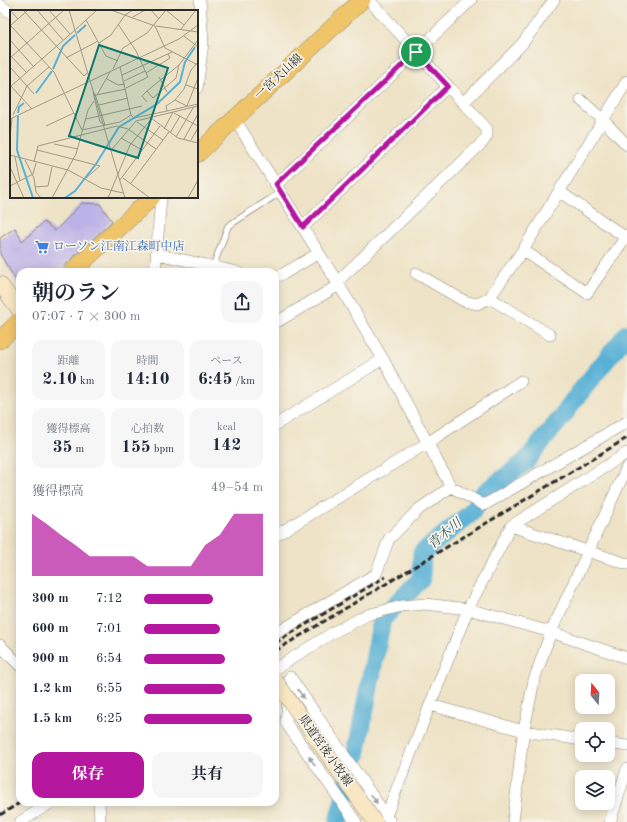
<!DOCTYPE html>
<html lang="ja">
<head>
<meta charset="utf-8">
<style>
  body { margin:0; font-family:"Old Standard TT","Noto Serif JP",serif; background:#f6f6f7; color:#1f2937; height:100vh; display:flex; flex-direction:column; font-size:15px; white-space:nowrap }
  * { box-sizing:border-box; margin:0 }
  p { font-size:13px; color:#747a83 }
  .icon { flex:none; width:22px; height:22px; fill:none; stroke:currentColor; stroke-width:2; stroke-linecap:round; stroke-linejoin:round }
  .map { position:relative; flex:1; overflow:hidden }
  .panel { position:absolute; left:16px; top:268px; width:263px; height:538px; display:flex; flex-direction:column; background:#fff; border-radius:12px; box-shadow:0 2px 10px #0003 }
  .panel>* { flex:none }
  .needle { width:26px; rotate:342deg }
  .fabs { position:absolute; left:575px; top:674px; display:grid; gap:8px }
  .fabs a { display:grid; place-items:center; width:40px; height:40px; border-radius:8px; background:#fff; box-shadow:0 2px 10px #0003; font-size:20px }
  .pin { position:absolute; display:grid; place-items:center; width:34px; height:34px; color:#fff; margin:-17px; border:2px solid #fff; border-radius:50%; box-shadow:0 1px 4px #0007 }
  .round { display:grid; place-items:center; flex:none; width:42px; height:42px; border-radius:12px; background:#f6f6f7 }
  .overview { display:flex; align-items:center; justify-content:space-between; height:68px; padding:0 16px }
  h1 { font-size:22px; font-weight:700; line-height:30px }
  .stats { display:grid; grid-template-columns:repeat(3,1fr); gap:6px; height:68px; padding:4px 16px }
  .stats div { display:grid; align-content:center; border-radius:10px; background:#f6f6f7; text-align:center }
  .stats b { font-size:17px; font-weight:700 }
  .stats small { font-size:11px; font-weight:400 }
  .stats p { font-size:11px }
  .chart { height:112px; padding:8px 16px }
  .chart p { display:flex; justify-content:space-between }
  .chart svg { width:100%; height:72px; margin-top:4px; fill:#b5179e; opacity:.7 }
  .button { display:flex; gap:8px; margin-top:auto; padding:8px 16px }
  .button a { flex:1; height:46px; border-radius:12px; background:#b5179e; color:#fff; font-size:16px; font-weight:700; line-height:46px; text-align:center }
  .button a+a { background:#f6f6f7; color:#1f2937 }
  ul { padding:0 16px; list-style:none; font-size:13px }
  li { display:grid; grid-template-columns:64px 48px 1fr; align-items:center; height:30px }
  li i { height:10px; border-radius:5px; background:#b5179e }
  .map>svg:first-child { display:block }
</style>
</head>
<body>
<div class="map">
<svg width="627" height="822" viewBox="0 0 627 822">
  <rect width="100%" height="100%" fill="#f7f3e8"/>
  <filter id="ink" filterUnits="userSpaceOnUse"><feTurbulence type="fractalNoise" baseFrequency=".025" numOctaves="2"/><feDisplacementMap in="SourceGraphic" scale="8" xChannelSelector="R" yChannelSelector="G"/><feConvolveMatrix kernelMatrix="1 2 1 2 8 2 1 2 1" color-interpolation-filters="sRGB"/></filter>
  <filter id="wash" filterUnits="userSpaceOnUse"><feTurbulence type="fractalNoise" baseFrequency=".012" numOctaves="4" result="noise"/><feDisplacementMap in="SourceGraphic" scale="16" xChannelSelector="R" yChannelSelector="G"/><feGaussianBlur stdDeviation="0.9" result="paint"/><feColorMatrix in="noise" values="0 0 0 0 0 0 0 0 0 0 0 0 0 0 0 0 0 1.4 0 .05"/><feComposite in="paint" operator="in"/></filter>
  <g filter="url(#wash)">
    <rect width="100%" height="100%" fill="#eee3c6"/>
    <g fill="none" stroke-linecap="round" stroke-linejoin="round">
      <path stroke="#58b1d6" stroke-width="19" d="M338 822 356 755 382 619 421 579 422 553 471 513 484 493 525 462 565 413 573 401 627 334"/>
    </g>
    <g id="blocks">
      <path fill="#bbb2e7" d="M82 203 100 204 112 221 57 272H20V287L0 254V238L15 228 22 241 44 222 55 231Z"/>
    </g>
  </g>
  <g filter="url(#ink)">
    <use href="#blocks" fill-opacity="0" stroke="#8c8778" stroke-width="1"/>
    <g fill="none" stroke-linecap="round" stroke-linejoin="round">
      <defs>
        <path id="lane" d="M213 267 228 226 281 192"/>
        <path id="street" d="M0 5 11 13
          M627 81 523 250 587 293 627 235
          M197 88 203 43 200 0
          M581 100 603 120 627 145
          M463 103 522 44 554 0
          M234 118 339 285 383 359 451 487 419 509 389 539 376 574 275 634
          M276 185 471 0
          M560 192 625 237
          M303 227 448 86
          M523 250 492 294 490 298 550 335
          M157 254 237 272
          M155 272 161 197
          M416 273 464 301 477 304 490 298
          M275 277 283 274 319 253
          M337 282 483 142 487 136V129L369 0
          M275 323 339 285
          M275 425 383 359
          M451 487 484 505 627 422
          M511 526 627 564
          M275 536 429 442 521 381
          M0 645 20 666
          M275 669 334 632 367 615 402 606 425 604 468 609 551 632 627 658
          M430 705 524 731 582 740
          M608 743 627 746
          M99 802 100 822
          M386 816 468 609 511 526 627 453
          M20 822 52 802
          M356 822 286 723 290 677 389 820
          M513 822 523 735 534 680 551 632 627 467
          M610 822 627 769"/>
        <path id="secondary" d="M0 284 20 311"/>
        <path id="primary" d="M197 154 362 0
          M72 272 152 197
          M0 340 20 321"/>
      </defs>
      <use href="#lane" stroke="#8c8778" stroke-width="7"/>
      <use href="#street" stroke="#8c8778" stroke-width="12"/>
      <use href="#secondary" stroke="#8c8778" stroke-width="16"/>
      <use href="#primary" stroke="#8c8778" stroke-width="18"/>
      <use href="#lane" stroke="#fff" stroke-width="5.5"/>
      <use href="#street" stroke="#fff" stroke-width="11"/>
      <use href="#secondary" stroke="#f9e7c3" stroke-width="15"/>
      <use href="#primary" stroke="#f0c469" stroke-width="17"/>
      <path stroke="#2b2b2b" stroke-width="3" stroke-dasharray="6 3" stroke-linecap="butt" d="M275 643 385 577
        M275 651 627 438
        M0 815 21 802"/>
      <defs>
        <path id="secondary-bridge" d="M275 680 375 822"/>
      </defs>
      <use href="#secondary-bridge" stroke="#8c8778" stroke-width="16" stroke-linecap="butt"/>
      <use href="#secondary-bridge" stroke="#f9e7c3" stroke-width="15"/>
    </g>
    <defs><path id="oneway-solid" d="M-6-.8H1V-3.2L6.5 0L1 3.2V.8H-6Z"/></defs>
    <g fill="#a0a0a0">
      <use href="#oneway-solid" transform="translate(301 694) rotate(55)"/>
      <use href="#oneway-solid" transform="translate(312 761) rotate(-125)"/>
      <use href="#oneway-solid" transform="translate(374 799) rotate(55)"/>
    </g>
  </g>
  <g fill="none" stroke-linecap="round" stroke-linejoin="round" filter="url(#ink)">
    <defs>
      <path id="route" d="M416 52 448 86 303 227 276 184Z"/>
    </defs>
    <use href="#route" stroke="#fff" stroke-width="8"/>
    <use href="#route" stroke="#b5179e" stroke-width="5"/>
  </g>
  <defs>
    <symbol id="supermarket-bare" viewBox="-9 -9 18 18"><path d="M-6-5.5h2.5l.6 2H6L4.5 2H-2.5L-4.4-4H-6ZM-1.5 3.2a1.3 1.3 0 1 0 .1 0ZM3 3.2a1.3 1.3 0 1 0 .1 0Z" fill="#3f7fe0" stroke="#f7f3e8" stroke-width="2.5" paint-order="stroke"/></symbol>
  </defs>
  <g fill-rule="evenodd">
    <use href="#supermarket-bare" x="32" y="237" width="20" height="20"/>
  </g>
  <g text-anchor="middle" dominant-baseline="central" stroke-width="3.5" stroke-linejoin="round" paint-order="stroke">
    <g font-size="12" fill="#2b2b2b" stroke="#f7f3e8">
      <text transform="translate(279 77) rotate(-43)">一宮犬山線</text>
      <text transform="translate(325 751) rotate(55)">県道宮後小牧線</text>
    </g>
    <g font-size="12" fill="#366cbe" stroke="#f7f3e8" text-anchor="start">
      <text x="53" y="247">ローソン江南江森町中店</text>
    </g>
    <g font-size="13" font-style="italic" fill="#3b5a67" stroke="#f7f3e8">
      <text transform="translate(445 534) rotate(-40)">青木川</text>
    </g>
  </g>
  <g transform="translate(10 10)">
    <rect width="188" height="188" fill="#eee3c6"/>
    <path fill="none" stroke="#58b1d6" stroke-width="2" d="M67 23 76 15M43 59 53 36 65 25M26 83 42 61M8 103 9 97 14 93M8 106 7 140 23 188M55 188 65 181 86 154 109 117 147 94 170 72 175 52 185 37"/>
    <path fill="none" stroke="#a09988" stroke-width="1" d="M0 0 8 9M13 0 74 66 77 63M27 0 53 30M39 0 60 24M59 0 115 188M101 0 145 16 155 38 188 55M141 0 149 9M156 0 174 15M123 7 135 0M76 10 96 46 108 51M108 14 126 41 138 67 116 78M0 15 44 62 72 120M0 16 18 0M146 16 188 22M171 19 186 0M65 20 87 0M174 26 188 37M0 30 23 56M89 33 101 25 115 5 123 0M0 45 16 62M0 48 54 0M56 48 88 31M169 55 166 68 143 88 137 81ZM169 55 188 30M0 57 24 84M103 59 113 38 137 23 156 0M136 63 160 48 158 44M112 65 162 42M149 67 157 82M97 69 108 75 115 74M114 71 135 61M0 75 22 99M176 75 188 79M0 77 65 20M83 82 85 84 95 115 90 112ZM86 85 116 79M87 85 100 62M165 90 156 96 157 101 188 94M137 92 132 86 137 81M89 95 118 88M177 96 165 90 174 79 181 60 188 52M177 96 188 68M164 103 188 116M3 105 17 76 39 57M121 105 124 108 157 101M141 108 168 128 188 133M0 109 169 29 188 15M76 109 132 96M127 112 153 130M36 116 64 103M154 119 163 102M72 120 110 112 121 105 110 57M160 123 170 106M166 127 183 98M0 128 2 108M111 128 132 140M174 129 188 104M181 130 188 118M44 134 68 139M102 139 126 111 188 96M27 140 90 156 76 168M0 145 58 160 91 178 113 183M5 147 10 171M15 150 24 168 26 182 31 188M24 152 28 136 107 116 118 119 146 139M0 157 14 188M113 168 140 188M110 170 150 116M121 173 159 122M0 176 23 164 26 153M38 176 42 157M25 177 38 176M42 188 66 144 78 100 84 91M98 188 120 135 142 108M178 188 188 170"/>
    <path fill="#0f766e" fill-opacity="0.15" stroke="#0f766e" stroke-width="2" d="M89 35 158 58 128 148 59 126Z"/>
    <rect width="188" height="188" fill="none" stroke="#2b2b2b" stroke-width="2"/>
  </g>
</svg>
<div class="fabs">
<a><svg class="needle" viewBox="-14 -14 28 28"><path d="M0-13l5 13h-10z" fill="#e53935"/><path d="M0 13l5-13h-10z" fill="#747a83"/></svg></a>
<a><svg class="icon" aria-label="locate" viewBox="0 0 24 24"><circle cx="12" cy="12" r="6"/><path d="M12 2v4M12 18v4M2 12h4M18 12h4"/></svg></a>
<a><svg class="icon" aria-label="layers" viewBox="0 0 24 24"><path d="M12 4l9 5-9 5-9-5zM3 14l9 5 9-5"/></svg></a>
</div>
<div class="pin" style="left:416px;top:52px;background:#1e9e55"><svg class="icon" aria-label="arrive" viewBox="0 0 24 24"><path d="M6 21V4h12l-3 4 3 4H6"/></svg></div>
<section class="panel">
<div class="overview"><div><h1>朝のラン</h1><p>07:07 · 7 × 300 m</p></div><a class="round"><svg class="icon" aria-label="share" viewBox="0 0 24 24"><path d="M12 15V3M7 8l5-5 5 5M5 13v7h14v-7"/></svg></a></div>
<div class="stats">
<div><p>距離</p><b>2.10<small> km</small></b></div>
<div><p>時間</p><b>14:10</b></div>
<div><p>ペース</p><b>6:45<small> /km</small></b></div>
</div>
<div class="stats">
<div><p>獲得標高</p><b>35<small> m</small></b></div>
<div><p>心拍数</p><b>155<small> bpm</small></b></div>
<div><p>kcal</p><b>142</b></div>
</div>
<div class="chart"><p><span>獲得標高</span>49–54 m</p>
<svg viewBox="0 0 160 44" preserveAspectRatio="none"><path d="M0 44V6L10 12L20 19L30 25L40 32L50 32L60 32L70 32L80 38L90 38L100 38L110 38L120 25L130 19L140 6L150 6L160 6V44z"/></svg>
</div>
<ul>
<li><b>300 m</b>7:12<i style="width:58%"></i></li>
<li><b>600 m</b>7:01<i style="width:64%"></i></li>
<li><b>900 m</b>6:54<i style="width:68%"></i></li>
<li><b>1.2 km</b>6:55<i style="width:68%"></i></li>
<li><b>1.5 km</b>6:25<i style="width:91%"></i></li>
</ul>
<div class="button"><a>保存</a><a>共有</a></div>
</section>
</div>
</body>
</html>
